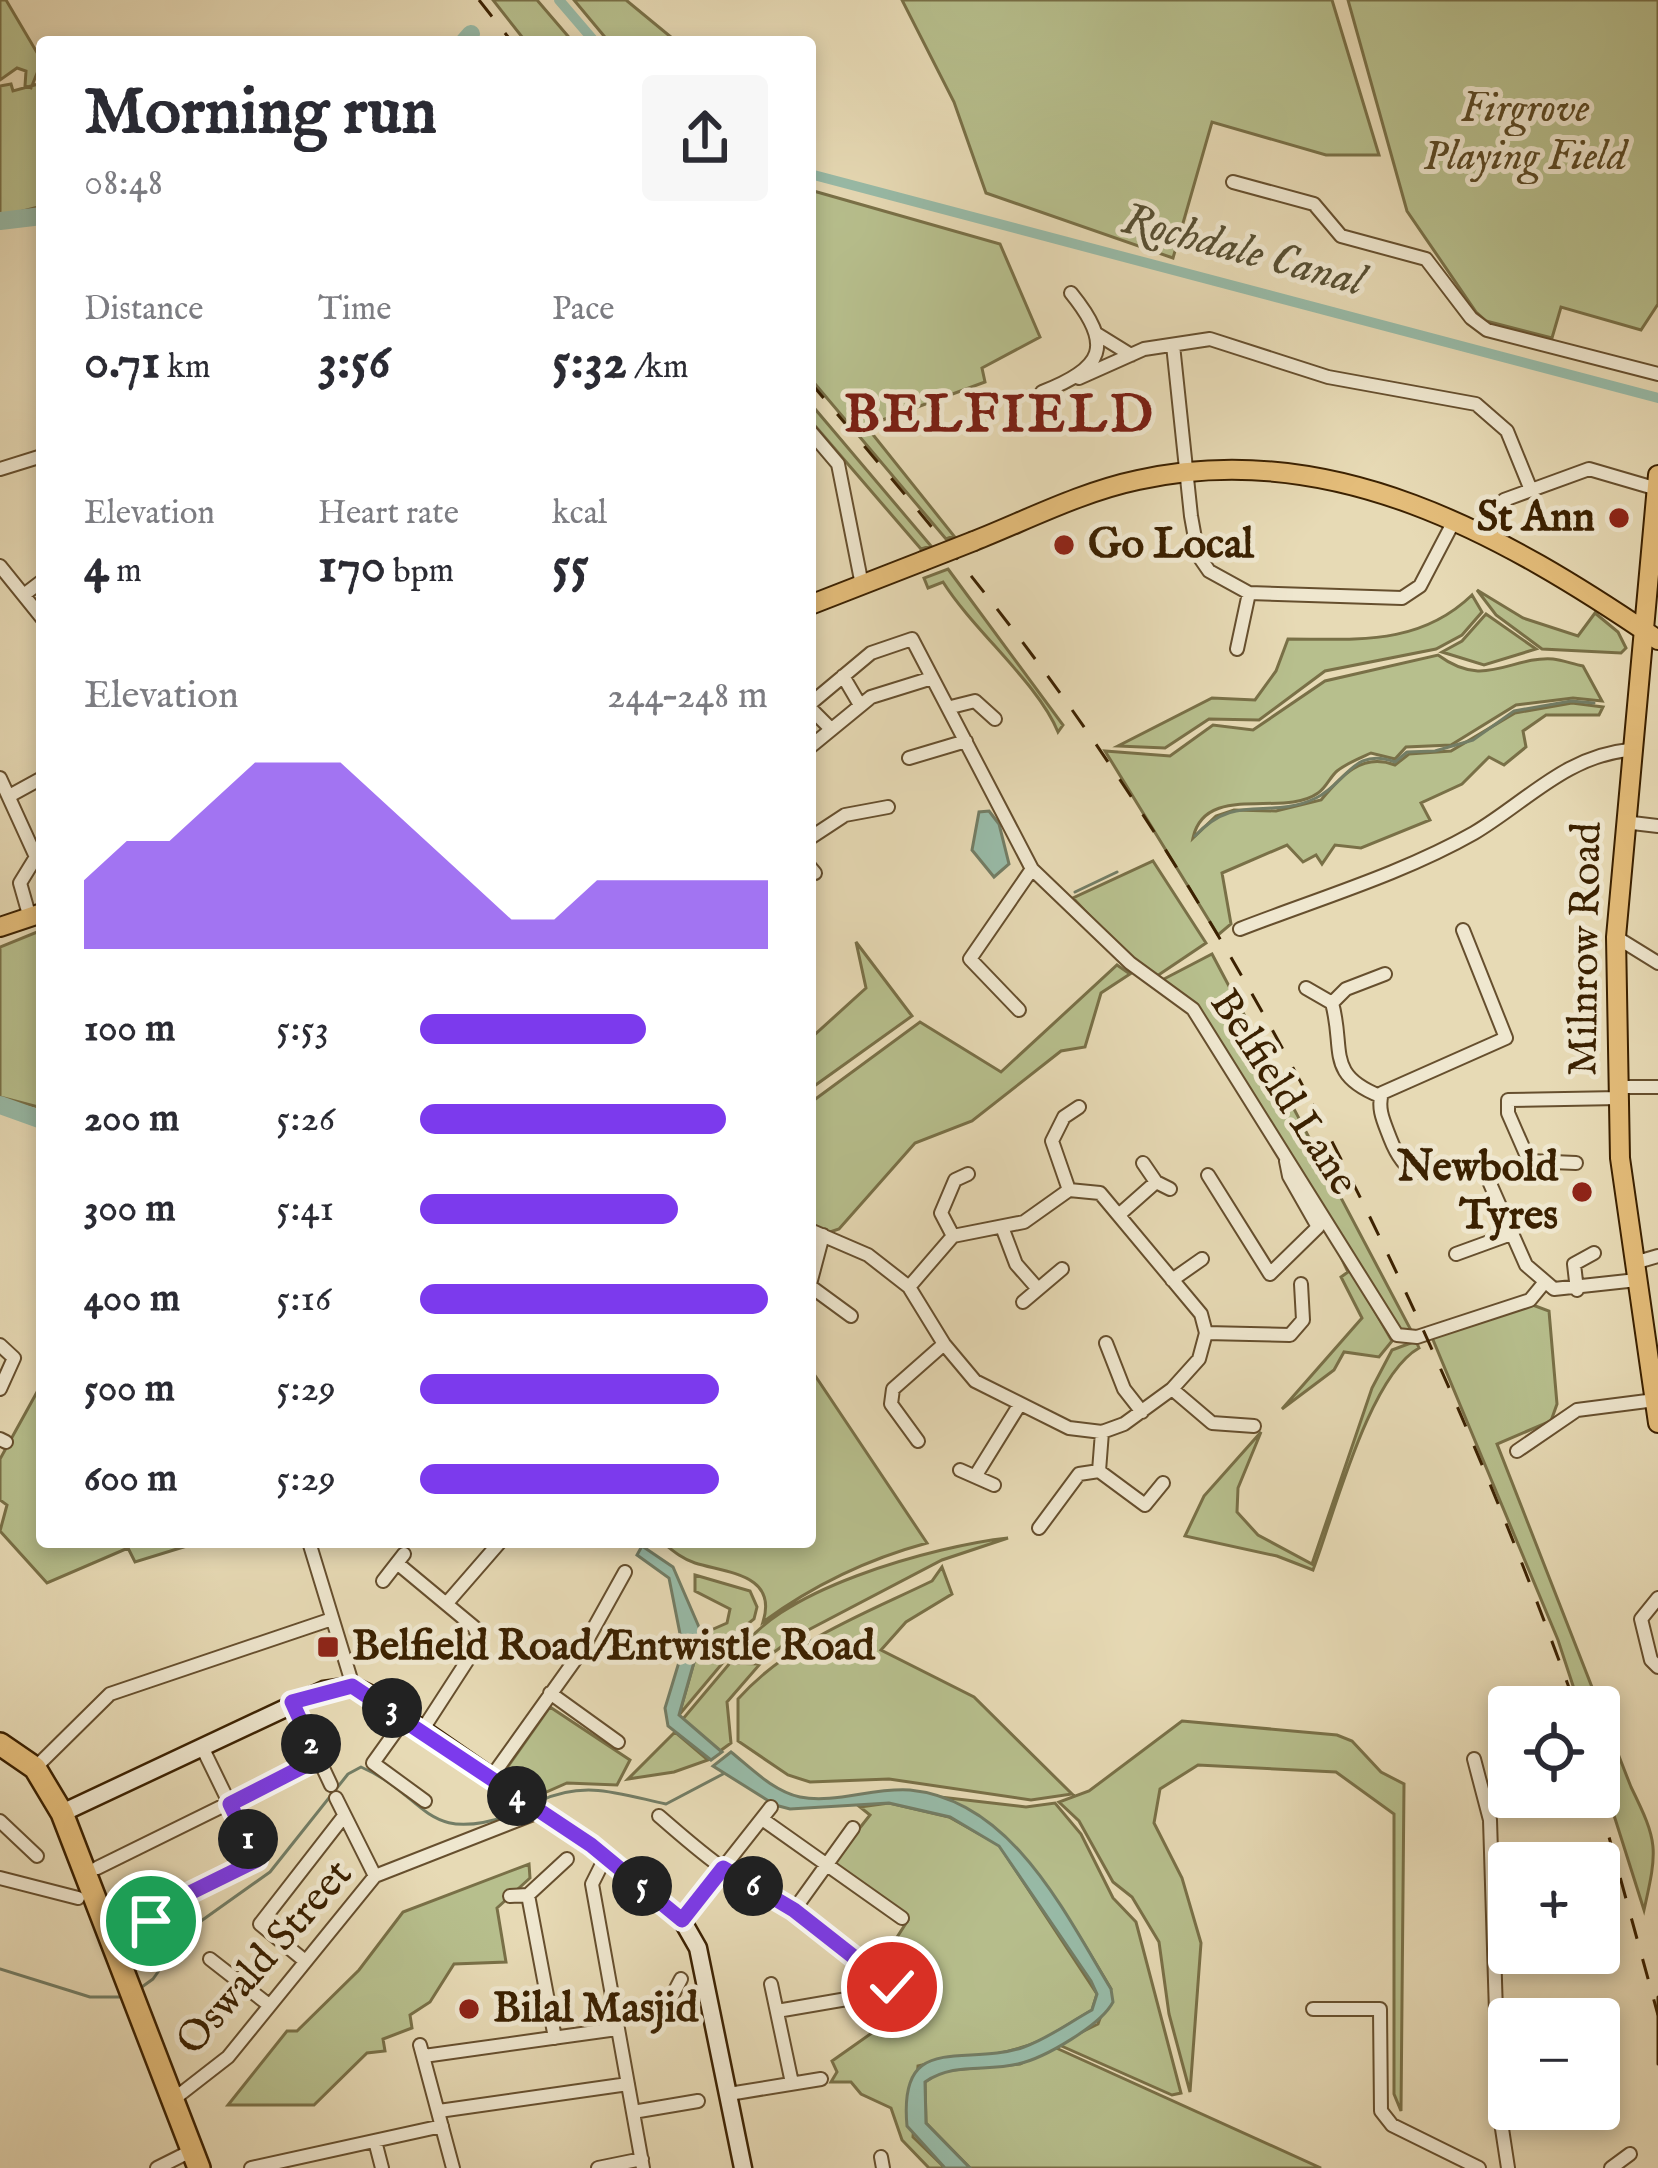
<!DOCTYPE html>
<html lang="en">
<head>
<meta charset="utf-8">
<style>
  body { margin:0; font-family:"IM FELL English",serif; background:#f7f7f7; color:#2b2b33; height:100vh; display:flex; flex-direction:column; font-size:45px; white-space:nowrap }
  * { box-sizing:border-box; margin:0 }
  p { font-size:39px; color:#7c7c81 }
  .icon { flex:none; width:66px; height:66px; fill:none; stroke:currentColor; stroke-width:2; stroke-linecap:round; stroke-linejoin:round }
  .map { position:relative; flex:1; overflow:hidden }
  .panel { position:absolute; left:36px; top:36px; width:780px; height:1512px; display:flex; flex-direction:column; background:#fff; border-radius:12px; box-shadow:0 6px 18px #0003 }
  .panel>* { flex:none }
  .fabs { position:absolute; left:1488px; top:1686px; display:grid; gap:24px }
  .fabs a { display:grid; place-items:center; width:132px; height:132px; border-radius:12px; background:#fff; box-shadow:0 6px 18px #0003; font-size:60px }
  .pin { position:absolute; display:grid; place-items:center; width:102px; height:102px; color:#fff; margin:-51px; border:6px solid #fff; border-radius:50%; box-shadow:0 3px 12px #0007 }
  .km { position:absolute; width:60px; height:60px; margin:-30px; border-radius:50%; background:#222; color:#fff; font-size:33px; line-height:60px; text-align:center }
  .round { display:grid; place-items:center; flex:none; width:126px; height:126px; border-radius:12px; background:#f7f7f7 }
  .overview { display:flex; align-items:center; justify-content:space-between; height:204px; padding:0 48px }
  h1 { font-size:66px; font-weight:800; line-height:90px }
  .stats { display:grid; grid-template-columns:repeat(3,1fr); gap:18px; height:204px; padding:12px 48px }
  .stats div { display:grid; align-content:center }
  .stats b { font-size:51px; font-weight:800 }
  .stats small { font-size:33px; font-weight:400 }
  .stats p { font-size:33px }
  .chart { height:336px; padding:24px 48px }
  .chart p { display:flex; justify-content:space-between }
  .chart svg { width:100%; height:216px; margin-top:12px; fill:#7c3aed; opacity:.7 }
  ul { padding:0 48px; list-style:none; font-size:39px }
  li { display:grid; grid-template-columns:192px 144px 1fr; align-items:center; height:90px }
  li i { height:30px; border-radius:15px; background:#7c3aed }
  .map>svg:first-child { display:block }
</style>
</head>
<body>
<div class="map">
<svg width="1658" height="2168" viewBox="0 0 1658 2168">
  <rect width="100%" height="100%" fill="#e7dab5"/>
  <filter id="stains"><feTurbulence type="fractalNoise" baseFrequency=".00167" numOctaves="4"/><feColorMatrix values="0 0 0 0 .2 0 0 0 0 .09 0 0 0 0 .02 0 0 0 .5 -.17"/></filter>
  <radialGradient id="worn" r=".72"><stop offset=".6" stop-color="#630" stop-opacity="0"/><stop offset="1" stop-color="#630" stop-opacity=".3"/></radialGradient>
  <path fill="#b7bf8d" stroke="#797047" stroke-width="3" d="M0 0H6L42 61 31 88 25 86 26 71 17 68 0 80Z
    M493 0H537L573 42H526Z
    M574 0H626L677 42H609Z
    M902 0H1332L1379 155H1326L1212 122 1173 258 986 193 954 102Z
    M1348 0H1658V304L1641 330 1561 307 1552 338 1486 321 1476 312 1407 211Z
    M42 83V206L0 217V86L11 84 13 91Z
    M810 190 1000 244 1040 337 982 368 985 382 866 426 954 536 946 539 810 378Z
    M810 403 931 546 921 549 810 420Z
    M948 569 1063 725 1058 732C1038 683 974 631 943 582L928 588 924 578Z
    M1477 590 1523 618 1578 636 1595 613 1618 632 1626 648 1621 653 1542 649 1496 615Z
    M1472 595 1482 612 1462 635 1436 649 1325 671 1259 720 1209 719 1165 748 1118 746 1212 698 1255 700 1276 671 1288 639C1357 639 1419 646 1472 595Z
    M1486 614 1536 649 1484 665 1442 652 1462 641Z
    M1438 655C1485 690 1510 656 1553 659 1562 660 1573 664 1583 666L1602 701 1573 698 1516 705 1451 745 1406 747 1395 759 1371 753C1360 758 1347 763 1337 771 1330 777 1326 788 1318 793 1284 818 1205 782 1193 838L1216 816 1234 810 1276 811 1321 800C1341 776 1362 752 1395 765L1409 754 1451 751 1515 713 1572 703 1603 707 1599 715H1546L1523 731 1526 747 1504 765 1489 757 1462 784 1421 803 1430 820 1361 848 1335 845 1322 864 1316 855 1303 862 1287 845 1222 873 1231 924 1218 935 1105 751 1170 756 1213 725 1253 730 1325 681Z
    M1153 861 1206 943 1157 976 1131 960 1073 898Z
    M42 930V1108L0 1097V947Z
    M856 942 912 1016 810 1089V1039L866 988Z
    M1212 954 1413 1334 1398 1328 1207 1023 1162 980Z
    M1117 965 1130 974 1101 993 1085 1047 1061 1051 972 1121 915 1143 839 1229 827 1233 810 1224V1103L920 1022 1001 1072Z
    M1328 1230 1392 1341 1379 1357 1344 1352 1334 1370 1282 1409 1362 1318 1341 1277 1348 1272Z
    M1530 1304 1549 1311 1557 1404 1551 1421 1497 1444 1631 1787C1658 1842 1658 1848 1644 1910L1599 1768V1707H1580L1558 1640 1431 1335Z
    M1416 1341 1419 1348C1369 1376 1334 1515 1313 1570L1277 1556 1185 1536 1204 1496 1261 1432 1238 1488 1237 1512 1258 1535 1312 1564 1372 1388 1392 1350Z
    M810 1368 927 1543C868 1559 812 1586 763 1622 778 1574 727 1573 695 1563 682 1559 672 1550 662 1542H810Z
    M42 1383V1542L190 1545 135 1562 128 1548 47 1583 0 1531 7 1505 0 1500V1459Z
    M1008 1538 942 1560 793 1638 765 1659 736 1660C764 1591 940 1545 1008 1538Z
    M942 1567 952 1594 906 1622 881 1650 974 1697 1072 1794 1031 1800 889 1779 810 1782 788 1775 738 1741V1699C790 1641 862 1615 932 1581Z
    M695 1575 750 1591 757 1607 754 1619 738 1632 726 1659 679 1715 702 1634 727 1623 730 1609 695 1591Z
    M730 1663 760 1664 727 1702 731 1743 720 1751 682 1720Z
    M550 1707 630 1760 617 1785 567 1783 535 1797 502 1775Z
    M1182 1721 1337 1735 1352 1741 1381 1772 1404 1784 1401 2111 1394 2094V1814L1336 1772 1198 1765 1160 1789 1154 1823 1182 1878 1201 1943 1190 2092 1169 2014 1159 1942 1132 1897 1113 1882 1079 1821 1059 1802 1089 1791Z
    M675 1732 708 1760 674 1772 628 1779Z
    M940 1797 1026 1807 1055 1803 1081 1834 1113 1898 1136 1922 1181 2093 1172 2095 1057 2044 1098 2024 1111 1989C1067 1915 1021 1832 940 1797Z
    M889 1803 949 1817 999 1845 1097 1994 1092 2010C1070 2023 1047 2040 1023 2047 989 2059 954 2056 918 2066L913 2137 945 2168H929L902 2140 891 2108 861 2094 851 2082H831L837 2072 832 2061 903 2011 874 1973 908 1920 833 1862 870 1815 860 1807Z
    M529 1864 530 1878 497 1908 506 1962 454 1964 430 2002 410 2015 412 2028 383 2039 385 2051 367 2053 314 2105H228L287 2031H297L359 1970 403 1912Z
    M1054 2047 1321 2168H970L926 2123 925 2082 941 2071 1020 2064Z"/>
  <path fill="#98bba8" stroke="#737d65" stroke-width="3" d="M989 811 999 824 1009 864 994 877 972 850 979 812Z
    M642 1546 673 1567 702 1634 679 1715 722 1752 711 1760 668 1726 665 1708 683 1649 669 1578 637 1555Z
    M731 1752C751 1768 773 1791 800 1797 835 1804 874 1787 910 1790 1011 1800 1064 1911 1111 1989L1113 2002C1101 2025 1045 2058 1018 2064 986 2072 954 2062 925 2082L926 2123 970 2168H945L907 2126C898 2029 965 2068 1024 2047 1047 2039 1070 2022 1092 2010L1097 1994 1091 1981 999 1846 950 1817 889 1803 790 1809 775 1805 713 1766Z"/>
  <g fill="none" stroke-linecap="round" stroke-linejoin="round">
    <path stroke="#737d65" stroke-width="3" d="M1195 836C1237 791 1268 821 1316 798 1346 784 1353 746 1395 762L1407 752 1435 751 1473 740 1514 711 1571 701 1594 703
      M1075 892 1117 872
      M540 1801C585 1780 620 1794 666 1804L723 1774
      M0 1969 90 1997H125
      M139 1989 153 1979 187 1931 270 1872 348 1774 361 1767C429 1797 423 1846 513 1814"/>
    <path stroke="#98bba8" stroke-width="10" d="M559 0 595 42
      M810 174 1658 398"/>
    <path stroke="#98bba8" stroke-width="18" d="M464 42 471 34
      M0 221 42 216
      M0 1105 42 1120"/>
    <defs>
      <path id="minor" d="M1233 182 1314 204 1341 236 1426 259 1471 318 1487 330 1658 374
        M1097 334 1131 355
        M1173 345 1191 516 1198 555 1209 571 1249 593 1402 598 1420 586 1454 521
        M1079 378 1144 349 1210 339 1328 377 1476 404 1507 431 1531 490
        M1042 392C1104 368 1114 346 1071 293
        M810 431 838 464 862 585
        M0 469 42 456
        M1491 519 1504 500 1589 469 1654 488
        M0 566 42 618
        M25 594 42 581
        M1237 649 1249 593
        M843 676 860 705
        M810 704 871 653 912 639 1032 869 1130 963 1193 1009 1397 1335 1417 1337 1530 1300 1544 1283
        M951 707 975 701 995 719
        M810 708 831 729
        M810 747 871 697 932 678
        M909 758 966 741
        M0 778 36 857 20 883 30 918
        M11 795 42 778
        M1624 822 1658 826
        M810 838 845 815 888 807
        M810 867 815 873
        M1240 929C1317 899 1402 874 1474 833 1526 802 1566 756 1629 750
        M1463 930 1506 1038 1382 1093C1377 1109 1384 1122 1390 1138 1416 1205 1445 1150 1484 1170L1526 1265 1554 1289 1637 1280
        M1616 937 1658 963
        M1306 988 1332 1003
        M1019 1010 970 959 1032 869
        M1618 1087H1658
        M1380 1096C1325 1074 1345 1050 1332 1003L1346 989 1385 974
        M1143 1163 1156 1182 1170 1189
        M1576 1163 1529 1161 1508 1113V1100L1619 1098
        M1208 1175 1270 1274 1318 1227 1289 1176 1286 1161
        M1069 1190 1052 1141 1064 1117 1079 1107
        M1121 1213 1156 1182
        M1002 1227 1016 1264 1038 1289
        M810 1230 868 1255 909 1287 944 1344 975 1381 1069 1428 1102 1432 1124 1424 1172 1389 1199 1359 1206 1333 1201 1314 1100 1193 1069 1190 1024 1222 953 1236 909 1287
        M953 1236 941 1213 955 1180 968 1174
        M1456 1254 1511 1234
        M1634 1263 1658 1256
        M1172 1280 1202 1259
        M810 1284 823 1235
        M810 1286 851 1316
        M1577 1290 1574 1264 1594 1253
        M1023 1302 1062 1269
        M1206 1333 1290 1335 1303 1320 1301 1284
        M1106 1343 1124 1389 1142 1412
        M0 1345 14 1358 0 1389
        M1172 1389 1212 1423 1254 1426
        M1102 1432 1099 1471 1145 1505 1163 1483
        M0 1439 6 1442
        M918 1441 891 1404 893 1389 944 1344
        M1517 1451 1577 1410 1655 1400
        M960 1470 994 1485
        M976 1475 1020 1404
        M1039 1528 1079 1474 1099 1471
        M309 1542 353 1686
        M397 1563 474 1627 480 1641 423 1729
        M383 1581 404 1554
        M1658 1598 1641 1619 1651 1660 1658 1667
        M447 1603 500 1542
        M550 1693 618 1742
        M292 1702 331 1785
        M406 1717 373 1763 425 1801
        M1474 1759 1490 1820 1499 2109 1508 2168
        M35 1768 110 1694 332 1619
        M490 1779 580 1653 625 1572
        M336 1798 375 1876
        M659 1816C680 1834 701 1853 724 1869 786 1910 854 1943 903 2000
        M762 1819 902 1918
        M0 1821 37 1856
        M606 1856 592 1884 643 2168
        M97 1868 318 1759
        M0 1878 78 1898
        M510 1896 528 1895
        M794 1910 853 1828
        M135 1920 257 1860 202 1747
        M682 1920 771 1807
        M210 1959 269 2005
        M305 1961 260 1924 344 1816
        M771 1984 792 2083
        M1313 2009H1380L1381 2111 1392 2125 1479 2168
        M777 2011 847 1999
        M615 2016 668 2004 681 1979
        M555 2038 528 1895 567 1859
        M420 2045 453 2168
        M424 2056 617 2029
        M729 2094 821 2079
        M174 2099 228 2057 375 1876 541 1811
        M439 2111 628 2084
        M633 2112 698 2101
        M375 2141 382 2168
        M881 2157 883 2168
        M157 2168 193 2150
        M251 2168 442 2126
        M598 2168 642 2159
        M1611 2168 1630 2154"/>
      <path id="secondary" d="M62 1813 324 1690 353 1686 376 1697 612 1861 682 1920 698 1948 743 2168"/>
      <path id="primary" d="M1658 475 1616 937 1620 1158 1658 1423
        M974 541C1027 520 1081 492 1138 480 1332 437 1504 535 1658 640
        M810 605 923 561
        M0 927 42 913"/>
      <path id="trunk" d="M0 1744 35 1768 62 1813 199 2168"/>
    </defs>
    <use href="#minor" stroke="#664f2e" stroke-width="16"/>
    <use href="#secondary" stroke="#3b2101" stroke-width="21"/>
    <use href="#primary" stroke="#3b2101" stroke-width="22"/>
    <use href="#trunk" stroke="#3b2101" stroke-width="26"/>
    <use href="#minor" stroke="#efe7cf" stroke-width="12"/>
    <use href="#secondary" stroke="#efe7cf" stroke-width="16"/>
    <use href="#primary" stroke="#e4bd7a" stroke-width="18"/>
    <use href="#trunk" stroke="#e4bd7a" stroke-width="21"/>
    <path stroke="#3b2101" stroke-width="3" d="M1658 1997V2064"/>
    <path stroke="#3b2101" stroke-width="3" stroke-dasharray="21 21" stroke-linecap="butt" d="M479 0 512 42
      M810 382C900 488 990 594 1070 707 1285 1011 1450 1357 1576 1707
      M1598 1797 1658 2015"/>
    <defs>
      <path id="primary-bridge" d="M923 561 974 541"/>
    </defs>
    <use href="#primary-bridge" stroke="#3b2101" stroke-width="22" stroke-linecap="butt"/>
    <use href="#primary-bridge" stroke="#e4bd7a" stroke-width="18"/>
  </g>
  <g fill="none" stroke-linecap="round" stroke-linejoin="round">
    <defs>
      <path id="route" d="M151 1921 147 1914 257 1860 230 1804 318 1759 292 1702 352 1686 591 1845 682 1920 723 1868 794 1910 892 1987"/>
    </defs>
    <use href="#route" stroke="#fff" stroke-width="24"/>
    <use href="#route" stroke="#7c3aed" stroke-width="15"/>
  </g>
  <g fill="#8f2418" stroke="#efe7cf" stroke-width="4.5">
    <circle cx="1619" cy="518" r="12"/>
    <circle cx="1064" cy="545" r="12"/>
    <circle cx="1582" cy="1192" r="12"/>
    <rect x="316" y="1635" width="24" height="24" rx="6"/>
    <circle cx="469" cy="2009" r="12"/>
  </g>
  <g text-anchor="middle" dominant-baseline="central" stroke-width="10" stroke-linejoin="round" paint-order="stroke">
    <g font-size="42" font-style="italic" fill="#5a4824" stroke="#efe7cf">
      <text x="1525" y="109">Firgrove<tspan x="1525" dy="48">Playing Field</tspan></text>
    </g>
    <g font-size="42" font-weight="bold" fill="#3b2101" stroke="#efe7cf" text-anchor="start">
      <text x="1595" y="518" text-anchor="end">St Ann</text>
      <text x="1088" y="545">Go Local</text>
      <text x="1558" y="1168" text-anchor="end">Newbold<tspan x="1558" dy="48">Tyres</tspan></text>
      <text x="352" y="1647">Belfield Road/Entwistle Road</text>
      <text x="493" y="2009">Bilal Masjid</text>
    </g>
    <g font-size="42" fill="#3b2101" stroke="#efe7cf">
      <text transform="translate(1586 949) rotate(-89)">Milnrow Road</text>
      <text transform="translate(1283 1093) rotate(57)">Belfield Lane</text>
      <text transform="translate(265 1958) rotate(-49)">Oswald Street</text>
    </g>
    <g font-size="45" font-style="italic" fill="#574f33" stroke="#efe7cf">
      <text transform="translate(1243 251) rotate(15)">Rochdale Canal</text>
    </g>
    <g font-size="54" font-weight="bold" letter-spacing="3" fill="#7a1f14" stroke="#efe7cf">
      <text x="1000" y="416">BELFIELD</text>
    </g>
  </g>
  <rect width="100%" height="100%" filter="url(#stains)"/>
  <rect width="100%" height="100%" fill="url(#worn)"/>
</svg>
<div class="fabs">
<a><svg class="icon" aria-label="locate" viewBox="0 0 24 24"><circle cx="12" cy="12" r="6"/><path d="M12 2v4M12 18v4M2 12h4M18 12h4"/></svg></a>
<a>+</a>
<a>−</a>
</div>
<div class="pin" style="left:151px;top:1921px;background:#1e9e55"><svg class="icon" aria-label="arrive" viewBox="0 0 24 24"><path d="M6 21V4h12l-3 4 3 4H6"/></svg></div>
<div class="pin" style="left:892px;top:1987px;background:#d93025"><svg class="icon" aria-label="check" viewBox="0 0 24 24"><path d="M5 12l5 5 9-10"/></svg></div>
<b class="km" style="left:248px;top:1839px">1</b>
<b class="km" style="left:311px;top:1744px">2</b>
<b class="km" style="left:392px;top:1708px">3</b>
<b class="km" style="left:517px;top:1796px">4</b>
<b class="km" style="left:642px;top:1886px">5</b>
<b class="km" style="left:753px;top:1886px">6</b>
<section class="panel">
<div class="overview"><div><h1>Morning run</h1><p>08:48</p></div><a class="round"><svg class="icon" aria-label="share" viewBox="0 0 24 24"><path d="M12 15V3M7 8l5-5 5 5M5 13v7h14v-7"/></svg></a></div>
<div class="stats">
<div><p>Distance</p><b>0.71<small> km</small></b></div>
<div><p>Time</p><b>3:56</b></div>
<div><p>Pace</p><b>5:32<small> /km</small></b></div>
</div>
<div class="stats">
<div><p>Elevation</p><b>4<small> m</small></b></div>
<div><p>Heart rate</p><b>170<small> bpm</small></b></div>
<div><p>kcal</p><b>55</b></div>
</div>
<div class="chart"><p><span>Elevation</span>244–248 m</p>
<svg viewBox="0 0 160 44" preserveAspectRatio="none"><path d="M0 44V30L10 22L20 22L30 14L40 6L50 6L60 6L70 14L80 22L90 30L100 38L110 38L120 30L130 30L140 30L150 30L160 30V44z"/></svg>
</div>
<ul>
<li><b>100 m</b>5:53<i style="width:65%"></i></li>
<li><b>200 m</b>5:26<i style="width:88%"></i></li>
<li><b>300 m</b>5:41<i style="width:74%"></i></li>
<li><b>400 m</b>5:16<i style="width:100%"></i></li>
<li><b>500 m</b>5:29<i style="width:86%"></i></li>
<li><b>600 m</b>5:29<i style="width:86%"></i></li>
</ul>
</section>
</div>
</body>
</html>
